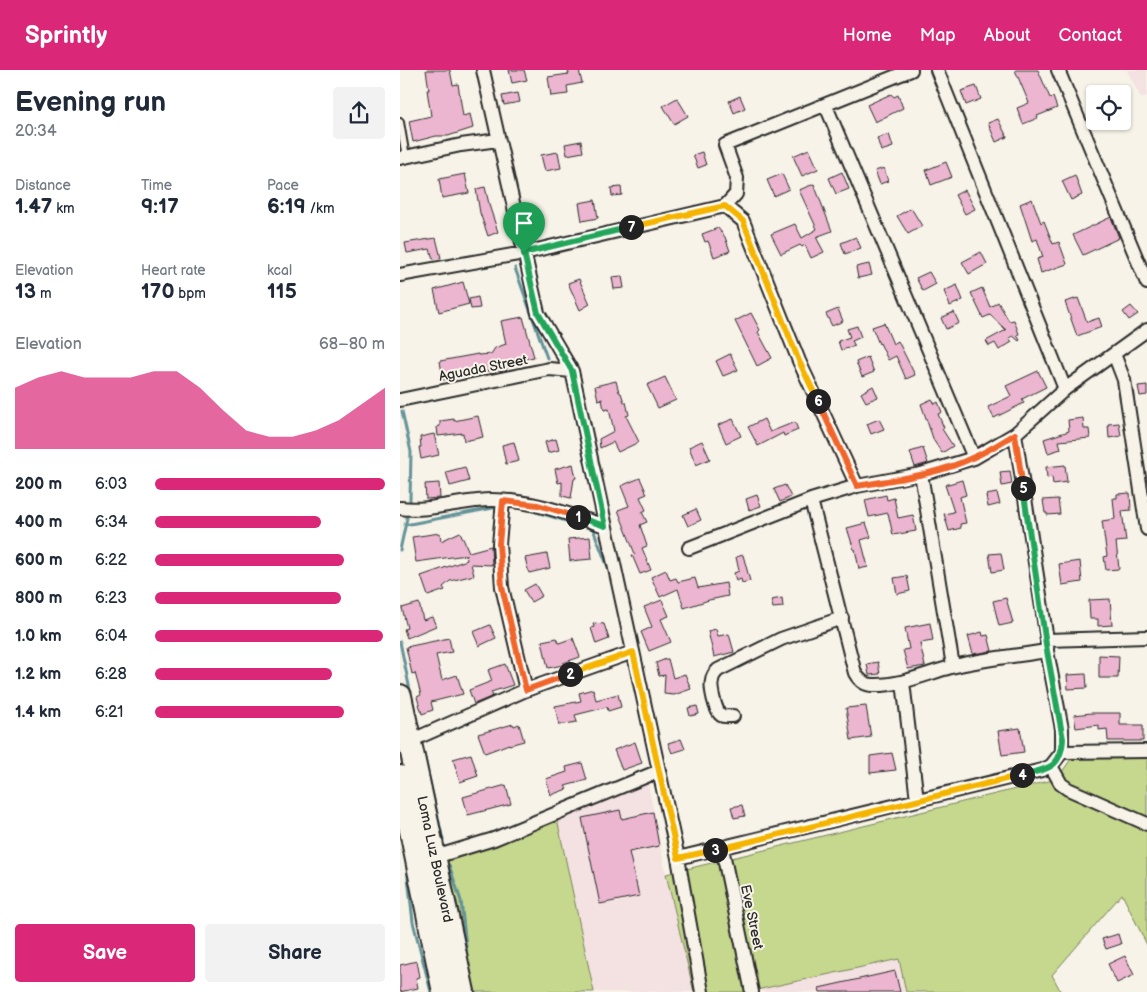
<!DOCTYPE html>
<html lang="en">
<head>
<meta charset="utf-8">
<style>
  body { margin:0; font-family:"Balsamiq Sans",sans-serif; background:#f2f2f3; color:#1f2937; height:100vh; display:flex; flex-direction:column; font-size:19px; white-space:nowrap }
  * { box-sizing:border-box; margin:0 }
  p { font-size:16px; color:#747a83 }
  .icon { flex:none; width:28px; height:28px; fill:none; stroke:currentColor; stroke-width:2; stroke-linecap:round; stroke-linejoin:round }
  .map { position:relative; flex:1; overflow:hidden }
  .side { display:flex; flex-direction:column; background:#fff; width:400px }
  .side>* { flex:none }
  .controls { position:absolute; left:686px; top:15px; display:grid; gap:10px }
  .controls a { display:grid; place-items:center; width:45px; height:45px; border-radius:5px; background:#fff; box-shadow:0 1px 4px #0004; font-size:25px }
  .pin { position:absolute; display:grid; place-items:center; width:42px; height:42px; color:#fff; margin:-51px -21px; border-radius:50% 50% 50% 0; rotate:-45deg; box-shadow:0 0 5px #0007 }
  .pin .icon { rotate:45deg }
  .km { position:absolute; width:25px; height:25px; margin:-12px; border-radius:50%; background:#222; color:#fff; font-size:14px; line-height:25px; text-align:center }
  .round { display:grid; place-items:center; flex:none; width:52px; height:52px; border-radius:5px; background:#f2f2f3 }
  .head { display:flex; align-items:center; justify-content:space-between; height:85px; padding:0 15px }
  h1 { font-size:28px; font-weight:800; line-height:38px }
  .stats { display:grid; grid-template-columns:repeat(3,1fr); gap:8px; height:85px; padding:5px 15px }
  .stats div { display:grid; align-content:center }
  .stats b { font-size:21px; font-weight:800 }
  .stats small { font-size:14px; font-weight:400 }
  .stats p { font-size:14px }
  .chart { height:140px; padding:10px 15px }
  .chart p { display:flex; justify-content:space-between }
  .chart svg { width:100%; height:90px; margin-top:5px; fill:#db2777; opacity:.7 }
  .primary-button { display:flex; gap:10px; margin-top:auto; padding:10px 15px }
  .primary-button a { flex:1; height:58px; border-radius:5px; background:#db2777; color:#fff; font-size:20px; font-weight:800; line-height:58px; text-align:center }
  .primary-button a+a { background:#f2f2f3; color:#1f2937 }
  ul { padding:0 15px; list-style:none; font-size:16px }
  li { display:grid; grid-template-columns:80px 60px 1fr; align-items:center; height:38px }
  li i { height:12px; border-radius:6px; background:#db2777 }
  header { display:flex; align-items:center; gap:30px; box-sizing:border-box; height:70px; padding:0 25px; background:#db2777; color:#fff }
  header strong { font-size:24px }
  nav { display:flex; gap:28px; margin-inline-start:auto; font-size:18px }
  main { display:flex; flex:1; min-height:0 }
  .map>svg:first-child { display:block }
</style>
</head>
<body>
<header>
<strong>Sprintly</strong>
<nav><a>Home</a><a>Map</a><a>About</a><a>Contact</a></nav>
</header>
<main>
<section class="side">
<div class="head"><div><h1>Evening run</h1><p>20:34</p></div><a class="round"><svg class="icon" aria-label="share" viewBox="0 0 24 24"><path d="M12 15V3M7 8l5-5 5 5M5 13v7h14v-7"/></svg></a></div>
<div class="stats">
<div><p>Distance</p><b>1.47<small> km</small></b></div>
<div><p>Time</p><b>9:17</b></div>
<div><p>Pace</p><b>6:19<small> /km</small></b></div>
</div>
<div class="stats">
<div><p>Elevation</p><b>13<small> m</small></b></div>
<div><p>Heart rate</p><b>170<small> bpm</small></b></div>
<div><p>kcal</p><b>115</b></div>
</div>
<div class="chart"><p><span>Elevation</span>68–80 m</p>
<svg viewBox="0 0 160 44" preserveAspectRatio="none"><path d="M0 44V14L10 9L20 6L30 9L40 9L50 9L60 6L70 6L80 14L90 25L100 35L110 38L120 38L130 35L140 30L150 22L160 14V44z"/></svg>
</div>
<ul>
<li><b>200 m</b>6:03<i style="width:100%"></i></li>
<li><b>400 m</b>6:34<i style="width:72%"></i></li>
<li><b>600 m</b>6:22<i style="width:82%"></i></li>
<li><b>800 m</b>6:23<i style="width:81%"></i></li>
<li><b>1.0 km</b>6:04<i style="width:99%"></i></li>
<li><b>1.2 km</b>6:28<i style="width:77%"></i></li>
<li><b>1.4 km</b>6:21<i style="width:82%"></i></li>
</ul>
<div class="primary-button"><a>Save</a><a>Share</a></div>
</section>
<div class="map">
<svg width="747" height="922" viewBox="0 0 747 922">
  <rect width="100%" height="100%" fill="#f7f3e8"/>
  <filter id="ink" filterUnits="userSpaceOnUse"><feTurbulence type="fractalNoise" baseFrequency=".02" numOctaves="2"/><feDisplacementMap in="SourceGraphic" scale="10" xChannelSelector="R" yChannelSelector="G"/><feConvolveMatrix kernelMatrix="1 2 1 2 8 2 1 2 1" color-interpolation-filters="sRGB"/></filter>
  <g filter="url(#ink)">
    <path fill="#f4e1e1" d="M727 0H747V26L741 28Z
      M248 713 266 804 294 922H194L157 749Z
      M499 889 506 922H362L361 919Z"/>
    <path fill="#c5d88d" stroke="#78825c" d="M747 687V875L722 824 652 905 661 922H506L499 889 361 919 342 922H294L266 804 657 709 671 689Z
      M157 749 194 922H72L66 893 63 860 57 831 48 813 44 793Z"/>
    <g fill="none" stroke-linecap="round" stroke-linejoin="round">
      <path stroke="#639399" stroke-width="3" d="M115 198 147 288
        M2 341 11 382 10 430
        M133 441 193 459 207 495
        M5 455 98 437
        M0 480 7 448
        M0 572 11 625
        M24 685 43 770
        M49 795 61 831 68 895
        M7 798 13 852 31 922
        M72 913 75 922"/>
    </g>
    <path fill="#ecb6d0" stroke="#2b2b2b" d="M26 0H50L53 15 58 14 63 46 70 44 73 58 48 66H36L13 72 9 51 31 46 27 20H29Z
      M109 0H124L127 10 112 13Z
      M168 0H179L182 13 167 16 168 24 151 26 148 7 169 4Z
      M615 0H638L650 28 653 27 657 38 637 46 638 48 623 54 617 38 629 33Z
      M576 16 581 29 566 35 561 21Z
      M118 23 120 32 104 35 102 26Z
      M491 24 494 27 498 25 503 38 475 52 467 35Z
      M340 26 345 38 334 43 329 31Z
      M277 28 288 46 274 54 263 36Z
      M598 49 607 67 596 72 588 53Z
      M489 64 493 77 481 81 477 68Z
      M181 71 183 82 167 85 165 74Z
      M409 79 418 99 402 106 393 86Z
      M158 82 161 98 145 101 141 85Z
      M302 82 306 95 298 98 293 85Z
      M546 92 552 107 531 115 526 100Z
      M484 98 488 111 480 114 475 101Z
      M442 102 449 119 436 124 429 108Z
      M65 104 69 123 42 128 39 109Z
      M382 104 389 119 374 126 367 110Z
      M675 105 682 125 671 130 662 111Z
      M414 114 432 161 416 167 424 182 411 188 405 175 402 177 400 175 381 184 371 164 395 154 402 168 417 159 399 120Z
      M85 117 90 138 98 162 88 166 80 143 76 119Z
      M221 117 222 125 212 126 211 118Z
      M565 120 575 139 565 144 555 125Z
      M632 129 641 153 644 151 653 174 659 172 667 194 641 203 637 189 643 187 637 169 632 171 620 134Z
      M195 130 198 148 182 151 179 133Z
      M511 138 522 156 508 164 497 146Z
      M711 147 719 168 683 185 673 165Z
      M318 158 325 167 330 181 314 187 308 171 305 172 302 164Z
      M456 167 461 178 445 184 441 173Z
      M36 168 41 188 33 189 30 179 7 183 5 173Z
      M581 182 587 194 569 204 562 192Z
      M469 194 472 205 458 208 456 197Z
      M529 202 536 214 523 221 516 208Z
      M222 206 224 218 214 219 212 207Z
      M179 209 190 234 180 240 168 213Z
      M63 212 69 234 39 242 34 220Z
      M557 215 563 230 550 236 544 221Z
      M582 218 590 237 598 232 609 251 614 250 619 264 617 265 620 270 619 271 613 266 609 268 612 272 599 280 595 273 589 276 586 271 606 260 590 245 583 248 571 223Z
      M78 227 80 238 71 239 69 229Z
      M678 228 687 252 699 248 702 257 677 266 665 232Z
      M731 236 738 244 729 250 723 242Z
      M438 239 443 251 432 256 426 244Z
      M554 242 559 253 546 259 541 248Z
      M351 243 360 260 358 262 372 288 357 296 335 251Z
      M123 247 134 287 113 291V296L43 310 40 291 78 284V285L91 284 95 278 106 274 101 251Z
      M484 253 493 274 498 271 515 305 506 309 496 286 488 290 480 273 479 274 472 257Z
      M457 256 461 267 452 271 455 276 441 280 438 271 450 267 447 259Z
      M330 284 338 300 323 306 316 291Z
      M468 287 474 302 462 307 456 292Z
      M638 301 646 317 622 329 624 333 594 348 588 337 611 326 606 316Z
      M265 307 276 330 258 338 247 315Z
      M216 311 219 322 221 323 224 332H226L229 345 226 346 239 372 218 382 213 372 200 378 199 369 214 361 209 339 204 340 202 329 198 330 195 316Z
      M747 315V325L740 326 738 316Z
      M473 316 478 327 466 332 461 323Z
      M532 329 535 334 538 332 542 342 538 344 544 358 542 359 553 376 542 383 534 371 521 334Z
      M78 346 83 367 64 371 63 363 38 366 37 357 40 356V351L54 349V351Z
      M683 348 684 359H689L690 368 659 371 661 379 648 383 644 369 669 361 668 350Z
      M333 349 341 366 326 373 318 355Z
      M364 349 370 362 395 352 398 360 384 366 383 363 358 376 348 357Z
      M479 349 484 359 471 364 467 354Z
      M719 353 721 366 709 368 708 354Z
      M34 364 39 385 21 389 19 377H21L20 367Z
      M156 369 159 380 148 383 145 372Z
      M302 371 310 389 296 395 289 377Z
      M114 372 119 391 106 394 102 375Z
      M523 378 528 393 515 397 510 382Z
      M173 394 176 408 174 409 171 428 162 426V412L158 413 155 399Z
      M665 395 667 412 653 414 652 407 647 408 646 397Z
      M65 397 69 411 50 416 46 402Z
      M610 401 612 414 602 416 600 402Z
      M240 408 247 424 240 427 246 440 242 442 247 452 240 455 247 476 242 478 251 500 240 504 232 485 235 484 218 440 229 436 221 416Z
      M562 410 566 425 560 427 566 453 560 454 561 458 549 461 544 444 554 442 545 415Z
      M39 413 40 428 26 429 25 414Z
      M385 415 391 427 380 432 374 419Z
      M597 423 600 434 588 437 586 425Z
      M730 423 731 440 722 441 726 471 716 472 719 499 706 500 704 487 707 486 702 451 715 449 713 428H717V424Z
      M357 425 361 436 349 440 346 429Z
      M486 425 487 430 494 428 498 448 513 445 516 461 493 465 488 443 469 447 465 430Z
      M658 429 660 444 647 445V443H645L643 430Z
      M296 439 301 450 288 456 283 445Z
      M466 453 471 467 461 470 468 497 459 499 455 479 454 480 447 458Z
      M60 462 69 482 91 476 92 495 71 494 74 505 50 511 43 517 45 520 28 526 21 506 67 490 66 485 16 492 12 467 40 463 41 471Z
      M190 467 192 489 170 491 168 469Z
      M601 483 604 500 592 502 589 484Z
      M147 484 150 498 129 503 125 488Z
      M343 485 350 511 342 513 341 509 336 511 334 503 339 501 336 487Z
      M680 491 682 512 662 515 659 494Z
      M266 500 270 510 276 508 278 512 295 508 298 518 326 513 328 526 309 530 284 538 278 519 260 527 251 507Z
      M507 506 510 521 497 524 494 508Z
      M135 514 142 526 131 532 124 520Z
      M382 528 383 537 373 538 371 530Z
      M606 528 613 553 599 556 593 531Z
      M710 529 712 555 698 556V549H690L689 530Z
      M262 530 269 546 261 549 271 572 249 581 241 562 252 557 244 537Z
      M19 533 23 550 32 547 36 556 7 568 4 559 7 558 2 538Z
      M193 553 204 554 209 569 196 574 191 558 194 557Z
      M530 553 533 571 520 573 525 596 508 599 503 580 509 579 505 558Z
      M90 555 96 568 79 576 73 562Z
      M316 559 318 566 329 564 334 582 314 587 308 561Z
      M582 562 583 566 588 565 592 581 573 584 568 566Z
      M49 568 52 582 36 585 42 610 57 605 63 624 31 632 33 640 22 644 17 627 21 625 15 603 12 604 6 577Z
      M157 568 159 573 173 568 180 587 163 593V595L148 598 142 571Z
      M699 585 719 586 718 608H699Z
      M266 589H268L273 608 285 604 291 619 274 625 264 624 265 605 259 606 256 593Z
      M478 592 480 604 469 605 467 594Z
      M105 594 113 615 91 622 93 626 74 634 69 620 92 611 88 600Z
      M686 604 687 618 668 619 667 605Z
      M193 619 196 630 218 624 221 637 208 641 207 637 175 645 177 652 159 655 155 636 181 631 179 623Z
      M297 636 299 644 290 646 288 638Z
      M466 636 471 667 451 670 446 638Z
      M691 643H720V655H743V671H708L707 659 699 660V655L676 658 674 645Z
      M113 654 114 656 119 654 124 671 109 675V674L85 683 78 664Z
      M620 658 624 682 602 685 598 661Z
      M281 669 285 679 272 683 268 673Z
      M235 672 242 693 222 700 214 680Z
      M492 683 496 700 470 703V686Z
      M71 684 78 706 60 712 53 689Z
      M182 693 187 710 165 716 167 719 151 725 146 709 167 702 166 697Z
      M106 715 111 734 68 745 63 727Z
      M342 735 345 746 334 748 331 737Z
      M220 740 222 749 253 742 259 776 229 782 239 826 200 834 182 748Z
      M718 864 721 874 706 879 702 869Z
      M725 886 734 905 717 913 708 894Z
      M17 891 20 907 16 908 18 918 0 922V895Z
      M495 901 500 922H420L419 918Z"/>
    <g fill="none" stroke-linecap="round" stroke-linejoin="round">
      <defs>
        <path id="lane" d="M0 52 6 87"/>
        <path id="street" d="M83 0 138 243 172 301 278 788 302 922
          M537 0 665 319
          M658 0 747 213
          M426 36 574 388
          M0 88 61 75 98 70
          M325 136 343 151 399 291 457 416
          M0 205 124 183 325 136 336 124 337 108 325 75 511 0
          M714 284 724 310 747 459
          M0 330 149 299 172 301
          M615 364 647 570V581L662 659V682
          M521 404 553 596
          M411 430 455 603C459 610 464 615 473 615 500 616 525 604 551 597 582 589 616 586 647 581
          M103 431 99 474 102 517 126 620
          M0 438C31 442 61 430 92 430 132 430 168 444 205 456
          M289 478 411 430 457 416 521 404 574 388 615 364 665 319 747 260
          M647 570 747 567
          M503 612 517 730
          M333 646C329 646 324 647 321 645 315 641 310 617 312 611 312 606 315 603 318 600L381 569 442 548
          M10 671 126 620 233 582
          M651 696 661 714 668 719 747 754
          M322 778 352 922
          M35 787 94 769 259 701
          M278 788 642 700 651 696 662 682 747 681"/>
        <path id="highway" d="M0 626 63 922
          M0 707 44 922"/>
      </defs>
      <use href="#lane" stroke="#2b2b2b" stroke-width="10"/>
      <use href="#street" stroke="#2b2b2b" stroke-width="16"/>
      <use href="#highway" stroke="#2b2b2b" stroke-width="26"/>
      <use href="#lane" stroke="#f7f3e8" stroke-width="6"/>
      <use href="#street" stroke="#f7f3e8" stroke-width="12"/>
      <use href="#highway" stroke="#f7f3e8" stroke-width="22"/>
    </g>
  </g>
  <g fill="none" stroke-linecap="round" stroke-linejoin="round" filter="url(#ink)">
    <defs>
      <path id="split-1" d="M124 183 138 243 172 301 205 456 178 447"/>
      <path id="split-2" d="M170 604 126 620 102 517 99 474 103 431 138 435 178 447"/>
      <path id="split-3" d="M170 604 233 582 278 788 315 780"/>
      <path id="split-4" d="M315 780 622 705"/>
      <path id="split-5" d="M622 705C647 699 661 699 663 669L647 581 623 418"/>
      <path id="split-6" d="M418 331 457 416C496 409 538 405 574 387 588 381 602 372 615 364L623 418"/>
      <path id="split-7" d="M231 157 325 136 343 151 399 291 418 331"/>
      <path id="split-8" d="M124 183 231 157"/>
    </defs>
    <use href="#split-1" stroke="#fff" stroke-width="10"/>
    <use href="#split-2" stroke="#fff" stroke-width="10"/>
    <use href="#split-3" stroke="#fff" stroke-width="10"/>
    <use href="#split-4" stroke="#fff" stroke-width="10"/>
    <use href="#split-5" stroke="#fff" stroke-width="10"/>
    <use href="#split-6" stroke="#fff" stroke-width="10"/>
    <use href="#split-7" stroke="#fff" stroke-width="10"/>
    <use href="#split-8" stroke="#fff" stroke-width="10"/>
    <use href="#split-1" stroke="#22a559" stroke-width="6"/>
    <use href="#split-2" stroke="#f0652b" stroke-width="6"/>
    <use href="#split-3" stroke="#f5b400" stroke-width="6"/>
    <use href="#split-4" stroke="#f5b400" stroke-width="6"/>
    <use href="#split-5" stroke="#22a559" stroke-width="6"/>
    <use href="#split-6" stroke="#f0652b" stroke-width="6"/>
    <use href="#split-7" stroke="#f5b400" stroke-width="6"/>
    <use href="#split-8" stroke="#22a559" stroke-width="6"/>
  </g>
  <g text-anchor="middle" dominant-baseline="central" stroke-width="4" stroke-linejoin="round" paint-order="stroke">
    <g font-size="14" fill="#2b2b2b" stroke="#f7f3e8">
      <text transform="translate(83 298) rotate(-11)">Aguada Street</text>
      <text transform="translate(35 789) rotate(78)">Loma Luz Boulevard</text>
      <text transform="translate(352 847) rotate(78)">Eve Street</text>
    </g>
  </g>
</svg>
<div class="controls">
<a><svg class="icon" aria-label="locate" viewBox="0 0 24 24"><circle cx="12" cy="12" r="6"/><path d="M12 2v4M12 18v4M2 12h4M18 12h4"/></svg></a>
</div>
<div class="pin" style="left:124px;top:183px;background:#1e9e55"><svg class="icon" aria-label="arrive" viewBox="0 0 24 24"><path d="M6 21V4h12l-3 4 3 4H6"/></svg></div>
<b class="km" style="left:178px;top:447px">1</b>
<b class="km" style="left:170px;top:604px">2</b>
<b class="km" style="left:315px;top:780px">3</b>
<b class="km" style="left:622px;top:705px">4</b>
<b class="km" style="left:623px;top:418px">5</b>
<b class="km" style="left:418px;top:331px">6</b>
<b class="km" style="left:231px;top:157px">7</b>
</div>
</main>
</body>
</html>
